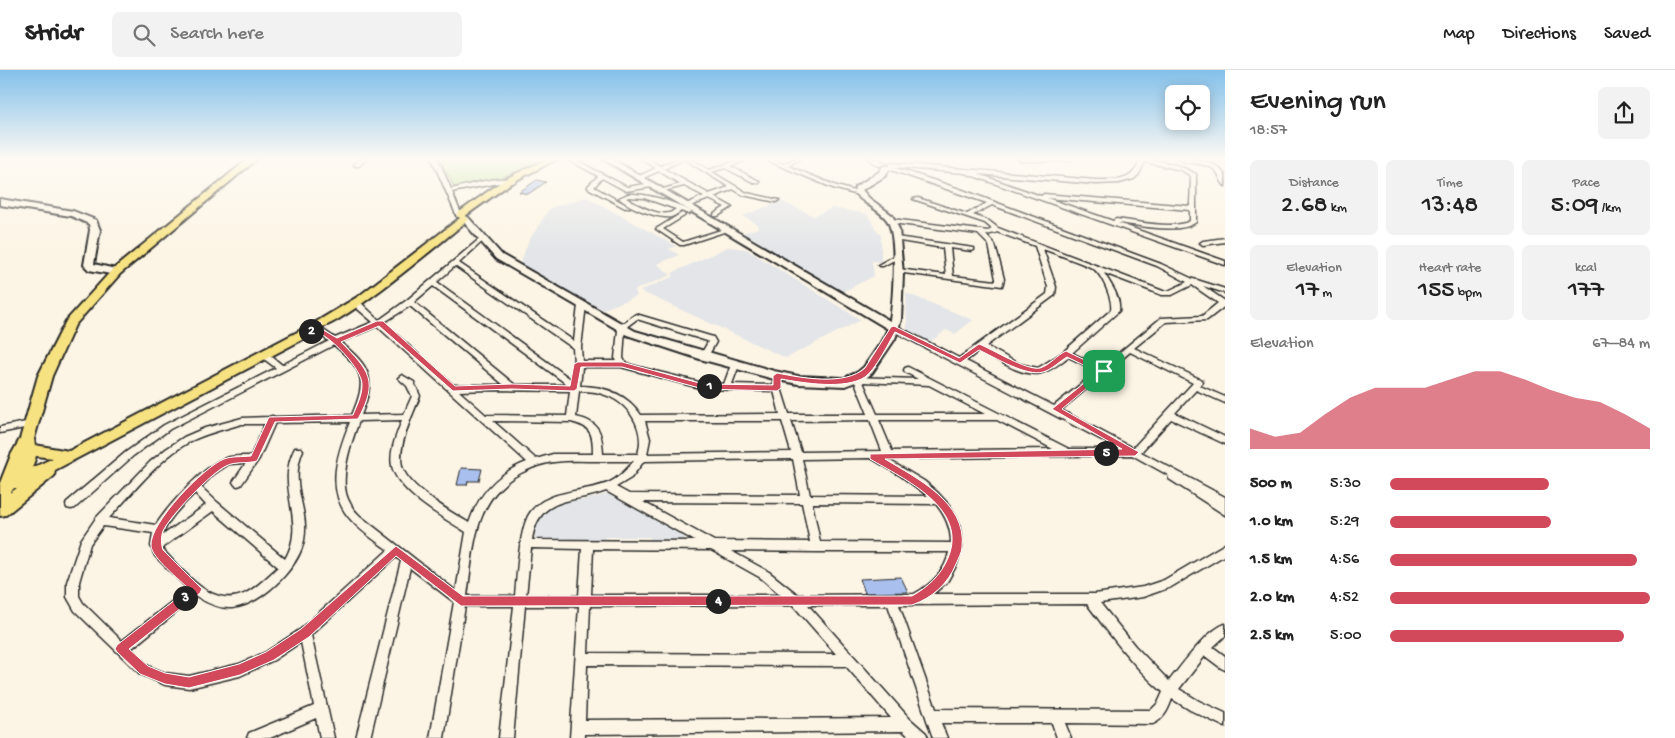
<!DOCTYPE html>
<html lang="en">
<head>
<meta charset="utf-8">
<style>
  body { margin:0; font-family:"Gochi Hand",sans-serif; background:#f2f2f2; color:#222; height:100vh; display:flex; flex-direction:column; font-size:19px; white-space:nowrap }
  * { box-sizing:border-box; margin:0 }
  p { font-size:16px; color:#767676 }
  .icon { flex:none; width:28px; height:28px; fill:none; stroke:currentColor; stroke-width:2; stroke-linecap:round; stroke-linejoin:round }
  .map { position:relative; flex:1; overflow:hidden }
  .sheet { display:flex; flex-direction:column; background:#fff; width:450px }
  .sheet>* { flex:none }
  .fabs { position:absolute; left:1165px; top:15px; display:grid; gap:10px }
  .fabs a { display:grid; place-items:center; width:45px; height:45px; border-radius:8px; background:#fff; box-shadow:0 2px 12px #0003; font-size:25px }
  .pin { position:absolute; display:grid; place-items:center; width:42px; height:42px; color:#fff; margin:-21px; border-radius:10px; box-shadow:0 2px 8px #0006 }
  .km { position:absolute; width:25px; height:25px; margin:-12px; border-radius:50%; background:#222; color:#fff; font-size:14px; line-height:25px; text-align:center }
  .round { display:grid; place-items:center; flex:none; width:52px; height:52px; border-radius:8px; background:#f2f2f2 }
  .headline { display:flex; align-items:center; justify-content:space-between; height:85px; padding:0 25px }
  h1 { font-size:28px; font-weight:600; line-height:38px }
  .stats { display:grid; grid-template-columns:repeat(3,1fr); gap:8px; height:85px; padding:5px 25px }
  .stats div { display:grid; align-content:center; border-radius:8px; background:#f2f2f2; text-align:center }
  .stats b { font-size:25px; font-weight:600 }
  .stats small { font-size:14px; font-weight:400 }
  .stats p { font-size:14px }
  .chart { height:140px; padding:10px 25px }
  .chart p { display:flex; justify-content:space-between }
  .chart svg { width:100%; height:90px; margin-top:5px; fill:#d1495b; opacity:.7 }
  ul { padding:0 25px; list-style:none; font-size:16px }
  li { display:grid; grid-template-columns:80px 60px 1fr; align-items:center; height:38px }
  li i { height:12px; border-radius:6px; background:#d1495b }
  header { display:flex; align-items:center; gap:30px; box-sizing:border-box; height:70px; padding:0 25px; background:#fff; border-bottom:1px solid #e0e0e0 }
  header strong { font-size:24px }
  nav { display:flex; gap:28px; margin-inline-start:auto; font-size:18px }
  .search { width:350px; height:45px; background:#f2f2f2; display:flex; align-items:center; gap:12px; box-sizing:border-box; padding:0 18px; border-radius:8px; color:#767676; font-size:19px }
  main { display:flex; flex:1; min-height:0 }
  .map>svg:first-child { display:block }
</style>
</head>
<body>
<header>
<strong>Stridr</strong>
<div class="search"><svg class="icon" aria-label="search" viewBox="0 0 24 24"><circle cx="10" cy="10" r="6"/><path d="M15 15l6 6"/></svg>Search here</div>
<nav><a>Map</a><a>Directions</a><a>Saved</a></nav>
</header>
<main>
<div class="map">
<svg width="1225" height="668" viewBox="0 0 1225 668">
  <rect width="100%" height="100%" fill="#fcf5e5"/>
  <filter id="ink" filterUnits="userSpaceOnUse"><feTurbulence type="fractalNoise" baseFrequency=".02" numOctaves="2"/><feDisplacementMap in="SourceGraphic" scale="10" xChannelSelector="R" yChannelSelector="G"/><feConvolveMatrix kernelMatrix="1 2 1 2 8 2 1 2 1" color-interpolation-filters="sRGB"/></filter>
  <g filter="url(#ink)">
    <path fill="#e3e5e8" d="M587 127 676 176 669 179 679 185 657 194 671 205 635 220 637 226 599 241 520 195 528 172 550 138Z
      M781 131 814 146 832 138 867 144 875 158 881 164V192L872 191 874 206 840 223 739 164 758 158 757 154 743 146Z
      M728 177 746 179 861 250 786 288 640 221 674 206 672 203Z
      M906 223 973 250 955 264 946 260 929 273 907 259Z
      M608 424 684 465 685 471H653L649 467H606L601 471H535L536 450 546 438 562 431 583 430Z"/>
    <path fill="#bde29d" stroke="#748664" d="M440 89H533L537 93 495 110 455 119Z"/>
    <path fill="#a9c0ee" stroke="#2b2b2b" d="M537 110 546 112 528 124 519 122Z
      M461 398 482 399 479 411H468L467 415H457Z
      M901 507 908 522 865 523 860 509Z"/>
    <g fill="none" stroke-linecap="round" stroke-linejoin="round">
      <defs>
        <path id="minor" d="M360 89H366L359 96H355L354 95Z
          M432 89H438L451 119C466 116 502 104 516 111L513 113H499L452 122 462 146 457 147Z
          M567 89H574L627 117 652 113 655 115 652 117 626 121 602 108 594 117 630 137 625 138 588 118V116L598 106Z
          M641 89H648L660 96 677 89H684L664 99 709 124 729 117 684 89H691L709 100 742 89H750L730 96 759 111V113H755L725 98 712 102 747 123 779 130 776 132 743 125 733 119 714 127 732 137 718 146H714V144L725 137 709 129 688 137H684V135L704 126 684 116 660 122V120L680 114 659 101 641 109H637V107L656 98Z
          M764 89H771L783 94 793 89H800L788 96 837 116 861 123 858 125 833 118Z
          M1018 89H1073L1070 91H1021Z
          M1138 89C1157 88 1180 95 1196 104V152C1180 165 1138 155 1118 153L1225 191V195L965 103 892 97 889 95 892 93 1096 110C1116 110 1133 113 1140 90ZM1145 92 1181 100 1191 106 1190 136 1044 124 1041 126 978 104 1096 114 1119 113 1134 109 1139 104ZM1047 128 1190 140V151C1173 160 1135 151 1116 149L1113 151Z
          M1177 89C1194 88 1215 90 1225 105V116C1220 112 1220 104 1214 99 1203 92 1188 94 1177 89Z
          M890 96 960 119 1161 194 1193 209 1197 210 1225 219V223L1203 216 1225 231V236L1207 250 1166 252 1134 278 1202 310 1203 312 1200 316 1225 327V333L1196 320 1175 343 1225 367V374L1171 349 1141 382 1225 427V445L1169 409 1168 405 1132 385 887 389 924 411 938 423 950 436 959 454 962 477 956 496 947 512 933 524H1095L1143 517 1164 510 1225 474V485L1171 517 1143 527 1100 533 1135 576 1169 611C1182 595 1206 561 1225 554V566L1213 577 1225 586V600L1221 598 1205 586 1179 619 1199 631 1225 643V657L1190 640 1172 629C1168 640 1164 649 1153 654L1065 653 1071 668H1057L1052 653H941L947 668H933L888 535H808L910 649 926 663 928 668H911L903 661 584 664V668H570L579 536H525L513 668H499L514 536H465L444 668H430L454 532 410 498 370 668H356L401 491 396 487 311 565 334 668H320L316 648 270 668H247L249 663 314 636 301 572 274 590 240 606 189 618 165 615 140 604 75 541 67 527V512L81 470 96 448 150 392 166 379 184 367 205 358 242 348 269 347 272 346 275 347 352 345C367 310 364 300 334 275L170 359 133 386 75 438 71 439 67 438 66 435 67 432 126 382 164 355 276 298 260 286 259 284 260 282H266L282 295 329 271 313 261 312 259 313 257H319L335 268 373 252 353 235V231H359L379 250 382 248 407 230 483 166 486 168 485 169 459 193 574 271 578 235 579 233H585L586 235 581 277 582 291H617L615 288 618 260 616 258 636 244 713 267 716 272 707 288H701L700 286 708 272 707 271 637 249 625 258 623 288 625 292 631 295 703 313 724 314 731 295 735 292 739 295 732 314 773 315 774 304H780L781 318 789 344H868L855 312 851 309 852 307 918 309 905 302 904 300 905 298 908 297 1069 379H1119L891 260 890 258 891 256H897L959 288 1047 224 1048 217 1035 176 997 162 995 163 986 165 995 175 1004 209 1002 216 896 202 895 201 898 199 946 205 943 178 894 170V168L896 167 974 178V180L972 181 950 178 953 206 996 211V209L989 175 978 164 892 153 889 151 892 149 988 161 992 159 985 153 913 129 918 128 967 144 987 133 888 99 887 98ZM992 135 1157 196 1187 212 1168 221H1163L998 158 989 151 973 145ZM1043 179C1052 183 1090 195 1095 200 1103 207 1113 230 1111 240L1062 283 1038 298 1019 294 986 276 1055 225 1056 217ZM455 196 573 278 574 294 572 310 437 212ZM1104 203 1162 225H1172L1192 215 1218 233 1202 246 1161 248 1102 297 1072 283 1119 241C1121 227 1111 215 1104 203ZM433 216 568 315H515L414 232ZM410 236 504 315H453L383 253ZM377 256 527 392C498 403 479 423 469 453 451 442 407 417 402 396 397 377 413 344 420 326L414 312 402 305 398 308 407 316 412 326 404 344 361 345C376 308 371 297 340 272ZM980 280C996 289 1023 308 1041 303 1051 301 1060 293 1068 287L1097 301 1054 336 966 291ZM1130 282 1193 313 1133 378 1061 340 1104 304 1107 303 1108 301ZM582 297H621L703 319 774 321 780 344 641 345C627 324 604 316 580 316ZM863 312 929 315 985 344H877ZM490 320 570 321 567 346 486 345 459 321ZM579 321C586 321 595 321 602 324 628 331 646 358 638 384H603C602 361 599 352 576 347ZM402 350C397 364 389 381 392 396 398 423 444 448 466 462L456 521 360 446C356 442 352 438 350 433 337 412 351 373 359 351ZM870 350 882 381 801 382 791 351ZM879 350H997L1053 379 892 381ZM493 351 571 352C592 357 593 364 593 384H553L536 389ZM645 351H782L791 382 647 384 650 369ZM350 352C337 384 324 422 352 451 362 462 376 471 388 480L301 559 266 582 239 594 189 606 165 603 148 596 131 579 196 526C207 533 219 539 232 538 261 535 299 498 304 470 310 438 288 416 303 380L301 378H295C274 417 308 451 285 489L217 432 201 417 214 404 229 394 246 393 233 412 235 415 238 416 241 415 259 389 275 353ZM242 354H265L251 386C242 386 232 385 223 389 202 398 168 436 156 455L109 448C134 422 158 389 191 371 207 363 225 359 242 354ZM871 388 901 406 928 426 810 425 802 389ZM793 389 800 425 629 424 616 417 631 408 644 391ZM600 391H634C626 400 619 408 608 413 583 423 543 419 528 446 519 464 517 505 515 526H467C474 479 473 427 521 403 531 398 543 393 554 392 569 390 585 391 600 391ZM606 421 695 471 532 470C539 424 573 434 606 421ZM195 423 206 435 163 465C167 449 183 435 195 423ZM643 432 802 433 810 472 714 471ZM812 433 936 434C945 445 951 457 951 473L820 472ZM213 441 278 497C268 506 257 518 244 524 211 539 184 501 163 480V477ZM103 456 153 463 151 476 155 486 188 519 122 571 83 533 79 526V512L90 474ZM531 478 582 479 579 526H526ZM593 479 711 480 761 508 781 525H591ZM731 481 816 482H949C945 502 931 515 914 524L798 525 769 502ZM1087 534C1110 564 1133 597 1163 622L1158 633 1151 640 936 639 899 535ZM793 535 836 584 588 583 590 536ZM587 595 846 596 891 648 585 650Z
          M628 124C646 123 677 132 692 142L689 144 681 141C678 143 674 146 671 147 658 149 628 137 619 128ZM629 127 644 128 676 139C674 140 671 143 669 143 658 146 635 134 626 128Z
          M682 143 685 145 684 146 663 159 683 172 727 158 730 160 684 175H680L656 159Z
          M1225 168V172L1203 175 1200 173 1203 171Z
          M896 185 898 186V188L883 196H879L878 195Z
          M31 351 34 352 36 354 34 356 0 363V357Z"/>
        <path id="secondary" d="M603 89H612L890 251C893 231 898 166 887 150 878 138 863 134 854 122L855 117 879 102 883 96H889L890 98 885 106 862 120 869 128 892 145 899 159 903 204 901 250 895 269 872 303 866 308 845 316 798 314 774 309 700 289 627 265 496 189 461 149 465 146 468 147 502 185 635 261 774 301 798 306 844 308 858 302 864 297 880 274 888 259Z
          M869 89H878L886 94 879 96Z
          M0 129 73 141 96 150 100 160 94 194 120 200 121 202 116 205 89 200 84 195 90 160 89 154 71 146 0 135Z"/>
        <path id="primary" d="M248 89H257L120 204 75 255 52 306 34 369 35 375 69 381 305 258H313L315 261 313 264 55 400 54 406 6 445 0 446V413L11 385 20 369 38 306 66 251 112 200ZM36 386 53 388 32 398ZM14 418H17L10 423Z
          M547 89H557L511 113 465 146 469 149 467 151C446 168 335 262 316 258L314 255 316 252 359 226 460 148 456 145 458 143 505 109Z"/>
      </defs>
      <use href="#minor" stroke="#2b2b2b" stroke-width="3"/>
      <use href="#secondary" stroke="#2b2b2b" stroke-width="4"/>
      <use href="#primary" stroke="#2b2b2b" stroke-width="4"/>
      <use href="#minor" fill="#fcf5e5" fill-rule="evenodd"/>
      <use href="#secondary" fill="#fcf5e5" fill-rule="evenodd"/>
      <use href="#primary" fill="#f7e281" fill-rule="evenodd"/>
    </g>
  </g>
  <linearGradient id="sky" x2="0" y2="1"><stop stop-color="#83c0ea"/><stop offset="0.49" stop-color="#fefaf3"/><stop offset="1" stop-color="#fefaf3" stop-opacity="0"/></linearGradient>
  <rect width="1225" height="182" fill="url(#sky)"/>
  <path fill="#d1495b" stroke="#fff" fill-rule="evenodd" d="M307 251 322 252 320 258 337 268 377 251H383L455 316 512 314 570 316 574 294 578 292H622L703 314 773 315V306L777 303C802 308 845 316 865 298L891 257 894 256 959 288 979 274C992 279 1027 301 1040 298 1050 295 1057 285 1066 281L1107 301 1062 339 1139 382 1135 386 885 389C916 408 967 432 962 477 962 482 958 489 956 494 948 514 932 528 912 535L461 536 396 486 309 567 274 590 240 605 189 618 165 614 140 604 117 582 115 579 117 575 189 519C180 510 152 488 151 476 149 453 204 397 224 389 232 386 242 387 251 386L269 347 353 345C357 335 362 326 362 315 363 300 329 264 314 261 311 261 306 262 303 261L301 256ZM311 255H315L308 257ZM379 256 453 321 512 319 574 321 577 319 581 297H622L703 319 777 321 781 318V309C804 313 845 320 865 307 876 299 888 274 895 262L960 293 979 280C994 287 1027 307 1043 302 1051 300 1060 291 1067 287L1098 302 1052 339 1122 379 870 384V389C904 409 969 438 948 488 941 505 928 517 912 526H463L396 476 301 559 266 582 239 594 189 607 165 603 148 596 129 579 200 523 202 519 163 480C161 475 161 466 163 461 170 446 211 403 226 396 235 391 247 394 257 391L275 352 358 349C379 310 369 301 341 272Z"/>
</svg>
<div class="fabs">
<a><svg class="icon" aria-label="locate" viewBox="0 0 24 24"><circle cx="12" cy="12" r="6"/><path d="M12 2v4M12 18v4M2 12h4M18 12h4"/></svg></a>
</div>
<div class="pin" style="left:1104px;top:301px;background:#1e9e55"><svg class="icon" aria-label="arrive" viewBox="0 0 24 24"><path d="M6 21V4h12l-3 4 3 4H6"/></svg></div>
<b class="km" style="left:709px;top:316px">1</b>
<b class="km" style="left:311px;top:261px">2</b>
<b class="km" style="left:185px;top:528px">3</b>
<b class="km" style="left:718px;top:531px">4</b>
<b class="km" style="left:1106px;top:383px">5</b>
</div>
<section class="sheet">
<div class="headline"><div><h1>Evening run</h1><p>18:57</p></div><a class="round"><svg class="icon" aria-label="share" viewBox="0 0 24 24"><path d="M12 15V3M7 8l5-5 5 5M5 13v7h14v-7"/></svg></a></div>
<div class="stats">
<div><p>Distance</p><b>2.68<small> km</small></b></div>
<div><p>Time</p><b>13:48</b></div>
<div><p>Pace</p><b>5:09<small> /km</small></b></div>
</div>
<div class="stats">
<div><p>Elevation</p><b>17<small> m</small></b></div>
<div><p>Heart rate</p><b>155<small> bpm</small></b></div>
<div><p>kcal</p><b>177</b></div>
</div>
<div class="chart"><p><span>Elevation</span>67–84 m</p>
<svg viewBox="0 0 160 44" preserveAspectRatio="none"><path d="M0 44V34L10 38L20 36L30 27L40 19L50 14L60 14L70 14L80 10L90 6L100 6L110 10L120 15L130 19L140 21L150 27L160 34V44z"/></svg>
</div>
<ul>
<li><b>500 m</b>5:30<i style="width:61%"></i></li>
<li><b>1.0 km</b>5:29<i style="width:62%"></i></li>
<li><b>1.5 km</b>4:56<i style="width:95%"></i></li>
<li><b>2.0 km</b>4:52<i style="width:100%"></i></li>
<li><b>2.5 km</b>5:00<i style="width:90%"></i></li>
</ul>
</section>
</main>
</body>
</html>
